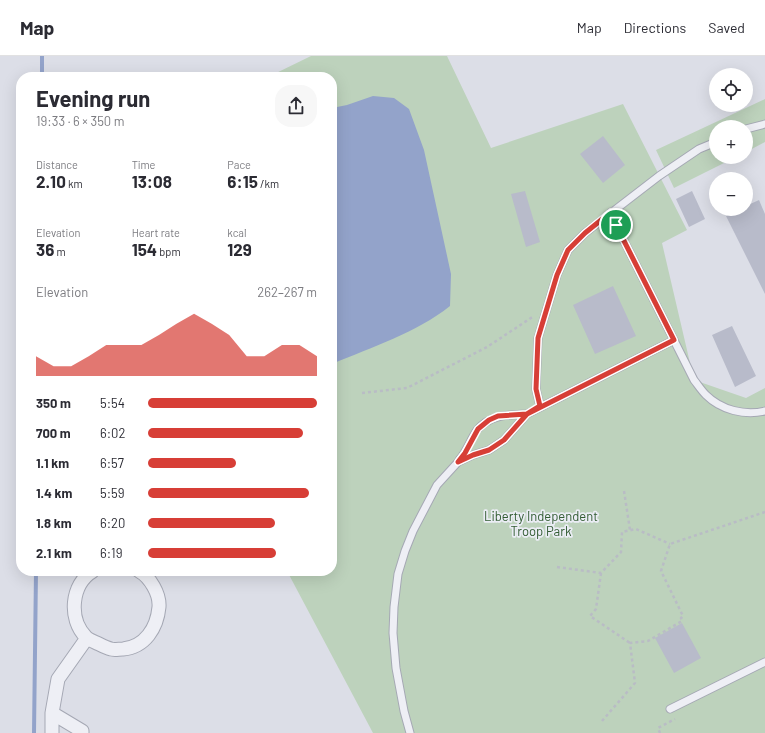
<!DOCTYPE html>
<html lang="en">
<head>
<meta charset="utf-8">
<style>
  body { margin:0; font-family:Barlow,sans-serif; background:#f7f7f7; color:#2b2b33; height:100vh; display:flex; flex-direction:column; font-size:15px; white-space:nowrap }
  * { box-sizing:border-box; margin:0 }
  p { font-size:13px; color:#7c7c81 }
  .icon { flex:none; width:22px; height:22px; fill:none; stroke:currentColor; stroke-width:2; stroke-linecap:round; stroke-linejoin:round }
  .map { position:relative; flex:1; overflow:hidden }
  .drawer { position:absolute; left:16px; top:16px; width:321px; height:504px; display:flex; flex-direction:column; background:#fff; border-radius:16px; box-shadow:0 4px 16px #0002 }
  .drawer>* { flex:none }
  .buttons { position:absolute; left:709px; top:12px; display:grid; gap:8px }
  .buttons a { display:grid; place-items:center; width:44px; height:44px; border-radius:50%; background:#fff; box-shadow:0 4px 16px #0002; font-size:20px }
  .pin { position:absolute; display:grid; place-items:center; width:34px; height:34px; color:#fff; margin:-17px; border:2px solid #fff; border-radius:50%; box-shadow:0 1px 4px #0007 }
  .round { display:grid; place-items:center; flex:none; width:42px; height:42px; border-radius:16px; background:#f7f7f7 }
  .summary { display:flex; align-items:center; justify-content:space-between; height:68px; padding:0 20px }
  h1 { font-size:22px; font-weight:700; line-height:30px }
  .metrics { display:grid; grid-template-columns:repeat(3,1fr); gap:6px; height:68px; padding:4px 20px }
  .metrics div { display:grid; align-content:center }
  .metrics b { font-size:17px; font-weight:700 }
  .metrics small { font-size:11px; font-weight:400 }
  .metrics p { font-size:11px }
  .chart { height:112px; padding:8px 20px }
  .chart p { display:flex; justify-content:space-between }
  .chart svg { width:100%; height:72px; margin-top:4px; fill:#d73e36; opacity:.7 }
  ul { padding:0 20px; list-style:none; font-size:13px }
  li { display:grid; grid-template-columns:64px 48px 1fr; align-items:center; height:30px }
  li i { height:10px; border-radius:5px; background:#d73e36 }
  header { display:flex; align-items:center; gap:24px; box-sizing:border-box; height:56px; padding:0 20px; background:#fff; border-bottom:1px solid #e1e1e2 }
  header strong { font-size:19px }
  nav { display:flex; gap:22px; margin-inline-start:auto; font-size:14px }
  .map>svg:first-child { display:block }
</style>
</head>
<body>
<header>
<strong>Map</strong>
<nav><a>Map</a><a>Directions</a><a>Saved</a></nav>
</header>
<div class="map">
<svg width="765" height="677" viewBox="0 0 765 677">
  <rect width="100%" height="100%" fill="#dcdee7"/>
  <path fill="#bdd2bc" d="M311 0H447L491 92 623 48 687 174 662 187 694 324 746 342 765 332V677H373L287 515H332V21H268Z
    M765 43V86L746 96V71H716V101H736L674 132 656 94Z"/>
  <path fill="#93a3ca" d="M373 40 394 42 409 53 424 94 451 218 450 250C416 277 372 291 332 308V52L347 49Z"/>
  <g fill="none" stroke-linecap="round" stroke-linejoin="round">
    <path stroke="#93a3ca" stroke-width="4" d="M42 0V21
      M34 677 36 515"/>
  </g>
  <path fill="#b8bbca" d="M603 80 625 109 603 127 580 98Z
    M525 135 540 186 526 191 511 138Z
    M692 135 705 163 689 171 676 143Z
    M759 144 765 158V238L726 160 740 153H746V150Z
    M613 230 636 280 595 298 573 249Z
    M732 270 756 320 735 331 712 279Z
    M682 567 701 602 674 617 655 582Z"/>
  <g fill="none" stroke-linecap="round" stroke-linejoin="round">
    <defs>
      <path id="lane" d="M746 73 765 68
        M611 156 616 169 694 324C698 329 701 334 706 339 721 354 745 360 765 355
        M540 350 536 333 538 282 557 219 568 194 585 177 659 120 699 93 716 86
        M459 404C467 395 470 384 477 374 490 358 509 359 527 358
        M670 653 765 606
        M410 677 404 655 396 612 393 577 394 551 398 518 405 495 413 475 437 429 458 406 473 399 489 394 504 384 527 358 674 284"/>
      <path id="street" d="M93 515C71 528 68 563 86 581 89 584 95 586 99 588 103 590 107 592 111 593 114 594 119 593 123 593 145 591 157 572 159 551 160 538 150 521 139 515
        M52 657 82 675V677
        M52 677V657L58 623 87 582"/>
    </defs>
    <use href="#lane" stroke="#a5a8b4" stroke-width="9"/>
    <use href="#street" stroke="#a5a8b4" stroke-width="15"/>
    <path stroke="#b9bcc5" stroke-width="2.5" stroke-dasharray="3 3" stroke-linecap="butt" d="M362 337 407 332 487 291 534 260
      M624 435 630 474
      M557 511 601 517 621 496 622 476 636 473 670 488
      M601 517 596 553 590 560 630 587
      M602 665 635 627 630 587 648 585 682 565 681 562 683 560 661 515 670 488 765 456
      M660 677 658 672 675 663"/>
    <use href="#lane" stroke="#eeeff5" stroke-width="7"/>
    <use href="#street" stroke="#eeeff5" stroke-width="13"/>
  </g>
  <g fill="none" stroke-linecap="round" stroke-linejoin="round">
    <defs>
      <path id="route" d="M616 169 611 156 585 177 568 194 557 219 538 282 536 333 540 350 527 358 504 384 489 394 473 399 458 406 465 397 478 373 489 364 498 360 527 358 674 284 616 169"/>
    </defs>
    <use href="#route" stroke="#fff" stroke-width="8"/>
    <use href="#route" stroke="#d73e36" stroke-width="5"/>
  </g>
  <g text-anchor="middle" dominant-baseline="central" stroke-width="3.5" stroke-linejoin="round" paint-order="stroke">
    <g font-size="13" fill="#315b31" stroke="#ebedf5">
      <text x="541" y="460">Liberty Independent<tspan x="541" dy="15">Troop Park</tspan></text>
    </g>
  </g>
</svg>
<div class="buttons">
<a><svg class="icon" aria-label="locate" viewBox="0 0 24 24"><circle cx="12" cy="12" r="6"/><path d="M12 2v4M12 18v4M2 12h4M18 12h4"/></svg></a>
<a>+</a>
<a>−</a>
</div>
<div class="pin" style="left:616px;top:169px;background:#1e9e55"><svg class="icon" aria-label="arrive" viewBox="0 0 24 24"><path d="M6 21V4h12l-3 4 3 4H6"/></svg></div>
<section class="drawer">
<div class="summary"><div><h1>Evening run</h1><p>19:33 · 6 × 350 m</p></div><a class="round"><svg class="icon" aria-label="share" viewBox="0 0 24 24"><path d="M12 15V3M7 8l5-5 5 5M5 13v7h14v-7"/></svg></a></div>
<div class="metrics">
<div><p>Distance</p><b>2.10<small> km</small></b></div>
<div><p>Time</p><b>13:08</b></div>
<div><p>Pace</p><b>6:15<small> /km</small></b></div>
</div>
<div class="metrics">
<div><p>Elevation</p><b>36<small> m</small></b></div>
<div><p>Heart rate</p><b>154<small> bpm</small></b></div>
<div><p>kcal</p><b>129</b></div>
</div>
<div class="chart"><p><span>Elevation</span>262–267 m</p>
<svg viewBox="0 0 160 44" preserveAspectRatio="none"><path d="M0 44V32L10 38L20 38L30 32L40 25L50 25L60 25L70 19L80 12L90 6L100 12L110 19L120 32L130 32L140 25L150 25L160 32V44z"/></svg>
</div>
<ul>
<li><b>350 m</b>5:54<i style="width:100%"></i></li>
<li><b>700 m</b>6:02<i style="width:92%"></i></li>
<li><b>1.1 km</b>6:57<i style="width:52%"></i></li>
<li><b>1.4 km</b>5:59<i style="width:95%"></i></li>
<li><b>1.8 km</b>6:20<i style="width:75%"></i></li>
<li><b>2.1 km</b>6:19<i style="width:76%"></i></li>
</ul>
</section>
</div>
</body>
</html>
